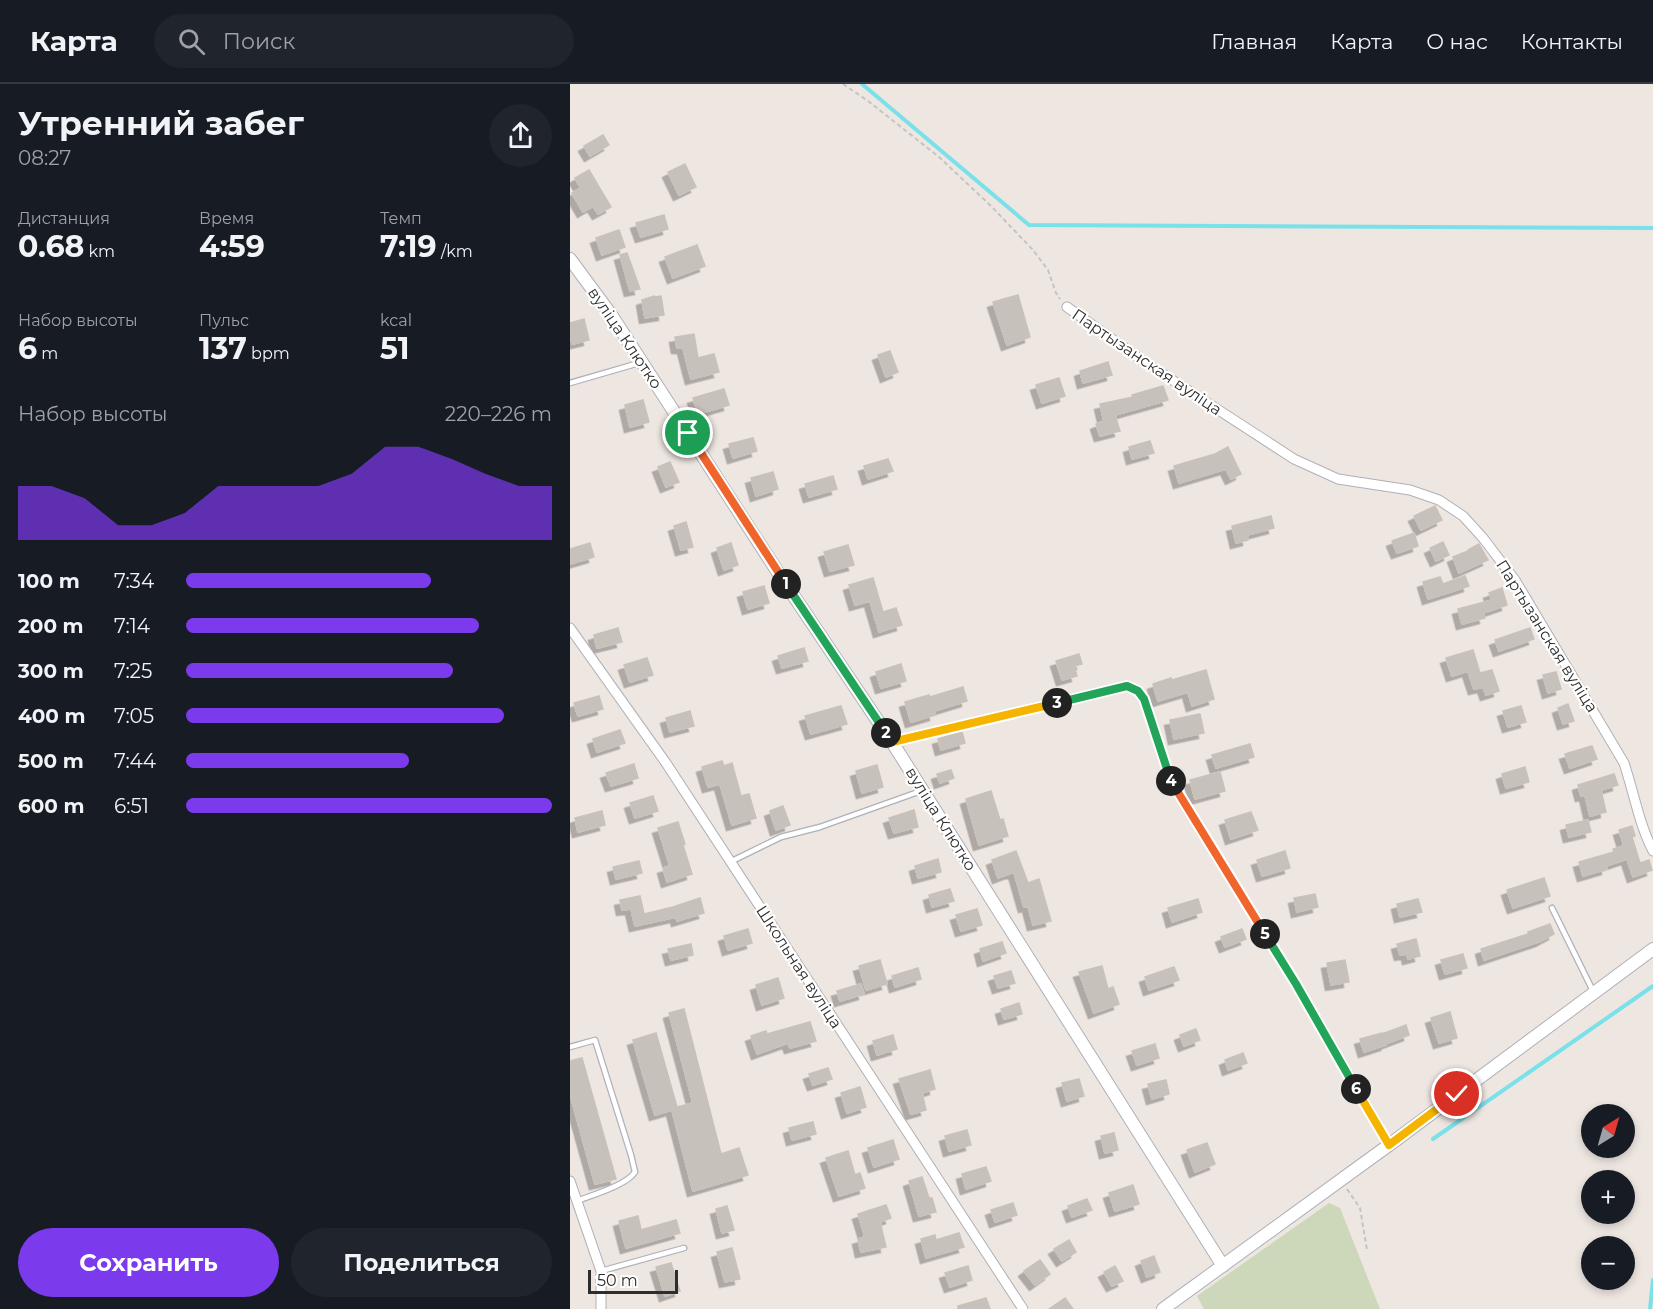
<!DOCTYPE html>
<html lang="ru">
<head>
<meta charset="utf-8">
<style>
  body { margin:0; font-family:Montserrat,sans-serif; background:#20242c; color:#f1f3f6; height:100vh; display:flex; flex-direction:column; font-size:22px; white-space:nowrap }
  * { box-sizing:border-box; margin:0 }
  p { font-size:20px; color:#9ea1a6 }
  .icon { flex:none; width:33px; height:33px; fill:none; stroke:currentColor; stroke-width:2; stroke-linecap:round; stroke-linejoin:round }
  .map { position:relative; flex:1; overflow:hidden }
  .details { display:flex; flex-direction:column; background:#171b24; width:570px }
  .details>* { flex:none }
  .needle { width:39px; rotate:37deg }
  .tools { position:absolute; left:1011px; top:1020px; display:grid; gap:12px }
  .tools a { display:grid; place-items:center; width:54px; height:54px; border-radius:50%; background:#171b24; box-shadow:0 3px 9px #0003; font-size:30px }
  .scale { position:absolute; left:18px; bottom:15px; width:90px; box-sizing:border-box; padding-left:6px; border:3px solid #2d2d2d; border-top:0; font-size:16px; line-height:21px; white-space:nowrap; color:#2d2d2d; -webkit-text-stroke:4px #fff; paint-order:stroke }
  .pin { position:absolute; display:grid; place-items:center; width:51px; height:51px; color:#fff; margin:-26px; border:3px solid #fff; border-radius:50%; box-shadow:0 2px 6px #0007 }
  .km { position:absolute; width:30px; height:30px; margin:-15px; border-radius:50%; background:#222; color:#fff; font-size:16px; line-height:30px; text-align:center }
  .round { display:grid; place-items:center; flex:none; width:63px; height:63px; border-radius:32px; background:#20242c }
  .headline { display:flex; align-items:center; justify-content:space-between; height:102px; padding:0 18px }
  h1 { font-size:33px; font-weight:700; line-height:45px }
  .stats { display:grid; grid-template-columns:repeat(3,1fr); gap:9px; height:102px; padding:6px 18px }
  .stats div { display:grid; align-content:center }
  .stats b { font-size:30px; font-weight:700 }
  .stats small { font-size:16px; font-weight:400 }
  .stats p { font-size:16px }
  .chart { height:168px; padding:12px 18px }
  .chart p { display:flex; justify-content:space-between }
  .chart svg { width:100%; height:108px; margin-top:6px; fill:#7c3aed; opacity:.7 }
  .button { display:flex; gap:12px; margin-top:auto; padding:12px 18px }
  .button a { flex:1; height:69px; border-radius:36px; background:#7c3aed; color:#fff; font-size:24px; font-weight:700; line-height:69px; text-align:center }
  .button a+a { background:#20242c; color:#f1f3f6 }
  ul { padding:0 18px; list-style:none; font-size:20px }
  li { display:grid; grid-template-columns:96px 72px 1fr; align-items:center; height:45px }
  li i { height:15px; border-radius:8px; background:#7c3aed }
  header { display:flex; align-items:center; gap:36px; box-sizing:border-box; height:84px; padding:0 30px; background:#171b24; border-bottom:2px solid #363941 }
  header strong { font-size:28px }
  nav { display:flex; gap:33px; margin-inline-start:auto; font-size:21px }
  .search { width:420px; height:54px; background:#20242c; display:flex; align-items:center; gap:15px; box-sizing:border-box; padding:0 21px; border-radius:33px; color:#9ea1a6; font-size:22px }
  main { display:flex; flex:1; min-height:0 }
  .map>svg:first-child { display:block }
</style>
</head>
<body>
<header>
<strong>Карта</strong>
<div class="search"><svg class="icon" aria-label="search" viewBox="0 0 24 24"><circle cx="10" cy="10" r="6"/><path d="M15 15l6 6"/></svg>Поиск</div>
<nav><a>Главная</a><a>Карта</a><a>О нас</a><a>Контакты</a></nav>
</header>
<main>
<section class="details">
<div class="headline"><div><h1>Утренний забег</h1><p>08:27</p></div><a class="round"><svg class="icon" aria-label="share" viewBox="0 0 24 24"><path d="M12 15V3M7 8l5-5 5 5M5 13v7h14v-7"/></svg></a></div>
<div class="stats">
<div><p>Дистанция</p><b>0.68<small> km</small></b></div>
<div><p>Время</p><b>4:59</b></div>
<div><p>Темп</p><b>7:19<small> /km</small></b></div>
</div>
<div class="stats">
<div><p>Набор высоты</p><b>6<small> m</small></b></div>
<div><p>Пульс</p><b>137<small> bpm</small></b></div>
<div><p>kcal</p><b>51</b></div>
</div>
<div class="chart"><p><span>Набор высоты</span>220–226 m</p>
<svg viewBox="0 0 160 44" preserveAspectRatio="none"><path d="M0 44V22L10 22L20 27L30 38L40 38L50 33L60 22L70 22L80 22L90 22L100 17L110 6L120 6L130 11L140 17L150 22L160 22V44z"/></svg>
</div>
<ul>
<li><b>100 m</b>7:34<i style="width:67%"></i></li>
<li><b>200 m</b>7:14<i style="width:80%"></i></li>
<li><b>300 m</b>7:25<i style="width:73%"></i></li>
<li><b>400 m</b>7:05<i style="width:87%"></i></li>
<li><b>500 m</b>7:44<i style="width:61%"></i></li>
<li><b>600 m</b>6:51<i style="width:100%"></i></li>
</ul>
<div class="button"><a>Сохранить</a><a>Поделиться</a></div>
</section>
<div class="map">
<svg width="1083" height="1225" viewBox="0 0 1083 1225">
  <defs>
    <filter id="shadow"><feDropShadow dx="-5.5" dy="5.5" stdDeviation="0" flood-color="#0004"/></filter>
  </defs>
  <rect width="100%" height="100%" fill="#eee6e1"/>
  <path fill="#cdd7b9" d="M759 1119 770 1124 810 1225H634L627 1212Z"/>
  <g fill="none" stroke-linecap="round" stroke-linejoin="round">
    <path stroke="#7ae0e9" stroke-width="4" d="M292 0 459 141 1083 144
      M863 1055 1083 902
      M1080 1225 1083 1196"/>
  </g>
  <path fill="#c7c1bc" stroke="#c9c1ba" stroke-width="1.5" filter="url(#shadow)" d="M33 51 39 61 20 72 14 62Z
    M115 80 126 103 109 111 98 88Z
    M19 86 41 123 28 130 23 122 13 128 2 109 11 104 5 94Z
    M94 131 98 145 71 153 66 139Z
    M49 146 55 163 32 171 26 154Z
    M127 161 135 182 103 194 95 173Z
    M57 169 70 205 60 207 50 171Z
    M448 211 460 253 437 261 423 218Z
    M84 212V213L91 212 94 231 75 234 72 216Z
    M14 235 19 256 2 260 0 252V239Z
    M124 250 128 274 144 270 149 288 121 295 113 264H107L105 253Z
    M320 267 328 288 316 293 308 271Z
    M538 278 542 291 513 299 510 287Z
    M489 294 495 312 472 319 466 301Z
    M593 302 598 316 545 331 550 347 530 352 526 340 534 337 530 320 563 313 562 311Z
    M154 305 159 321 128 330 123 314Z
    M73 316 79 338 60 343 55 321Z
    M183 354 187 367 163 374 159 360Z
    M580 357 584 369 562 375 559 363Z
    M658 363 671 390 661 395 656 385 609 399 604 382 645 370Z
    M318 375 323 387 298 395 294 382Z
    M100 378 109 398 96 403 88 383Z
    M203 388 208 405 186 412 181 394Z
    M263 392 267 405 239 413 235 400Z
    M865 422 872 436 851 446 844 432Z
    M701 432 704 444 677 451 678 456 666 459 662 442Z
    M116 438 123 463 111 466 104 442Z
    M844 449 848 462 827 469 822 457Z
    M873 458 879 471 866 477 860 464Z
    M20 459 24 473 0 480V465Z
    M161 459 168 481 154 486 147 464Z
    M909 460 918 476 889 489 883 473 898 467V466Z
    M278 461 284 481 260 487 254 468Z
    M895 492 899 502 858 515 853 498 870 493 873 500Z
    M303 494 313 528 326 524 332 541 309 548 300 517 285 521 279 501Z
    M194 502 199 519 178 525 173 508Z
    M932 504 937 521 913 529 915 534 892 540 888 525 922 516 919 509Z
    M48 544 52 558 27 564 24 551Z
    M960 544 964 555 929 567 925 556Z
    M234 564 238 577 212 584 208 572Z
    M903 566 910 589 922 586 929 607 916 611 913 603 904 605 898 587 882 592 876 574Z
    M509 570 512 580 504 582 507 592 492 596 486 577Z
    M77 574 83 591 60 598 54 581Z
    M331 580 336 597 311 604 306 588Z
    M636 586 644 615 622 622 618 608 588 617 583 600 601 594 602 596Z
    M986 588 991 605 978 609 973 591Z
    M393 603 397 617 364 627 365 631 341 638 335 618 359 611 360 613Z
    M29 612 33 625 8 632 4 619Z
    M998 620 1004 637 993 640 988 624Z
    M271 622 277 640 241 650 235 632Z
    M951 622 956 638 938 643 933 627Z
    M120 627 124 642 100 648 96 634Z
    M630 630 634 649 604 655 600 636Z
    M50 646 55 659 27 668 23 655Z
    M392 648 395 659 371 666 368 655Z
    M680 660 684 673 646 684 642 671Z
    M1022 662 1027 675 1000 684 995 670Z
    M152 677 154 682 162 679 171 712 179 710 186 734 162 741 150 700 138 703 132 683Z
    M64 680 68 694 41 702 36 689Z
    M307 681 313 703 292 709 286 687Z
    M955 683 959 698 936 704 932 690Z
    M381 686 384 694 370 699 367 690Z
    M650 688 655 707 625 715 620 696Z
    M1044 690 1048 701 1031 706 1036 728 1020 732 1015 711 1011 712 1008 701Z
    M421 707 430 736 433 735 438 752 409 761 396 715Z
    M83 712 88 727 65 734 60 719Z
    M213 722 220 741 206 746 200 727Z
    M344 726 348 743 324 749 319 734Z
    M32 727 35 741 8 748 5 734Z
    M681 728 688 746 661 755 655 736Z
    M1018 736 1021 748 999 753 996 741Z
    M108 738 115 760 113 761 122 790 97 798 93 784 100 782 88 744Z
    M1062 742 1065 752 1062 753 1070 779 1079 776 1082 786 1063 793 1057 775 1036 782 1037 785 1013 792 1009 778 1044 768 1043 765 1054 762 1049 746Z
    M446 767 458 799 469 795 481 837 463 841 458 822 454 823 444 788 428 794 422 776Z
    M715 767 720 784 692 792 687 776Z
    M368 775 371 788 348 794 345 782Z
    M69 777 72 789 46 795 43 783Z
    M974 794 980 812 943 824 937 806Z
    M380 805 384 817 362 823 359 811Z
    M745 810 748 823 727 828 724 814Z
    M70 812 74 830 103 823 130 814 134 829 107 837 106 833 65 842 61 825 52 826 50 816Z
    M628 815 632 828 602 838 598 824Z
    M848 815 852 828 830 833 827 820Z
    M407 825 412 841 391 847 386 831Z
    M980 840 984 850 971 857 914 876 911 865 958 850V848Z
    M178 845 182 859 158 866 154 852Z
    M672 845 676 855 655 863 651 853Z
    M846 855 850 872 838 875 837 870 830 871 827 860Z
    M432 858 436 869 413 877 410 865Z
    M121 860 123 871 101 876 98 865Z
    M893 870 897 884 875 890 871 876Z
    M310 876 317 900 296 906 289 882Z
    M775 876 779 898 761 901 757 879Z
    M532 882 538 905 543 903 549 920 524 929 509 888Z
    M604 883 609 896 579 906 575 893Z
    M348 884 351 895 325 903 322 892Z
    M441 887 445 899 428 904 424 892Z
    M208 894 214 914 192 921 186 901Z
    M291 900 294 910 270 917 267 907Z
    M449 919 452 930 434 935 431 925Z
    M114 925 151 1070 169 1064 178 1091 123 1107 102 1026 85 1031 63 956 86 949 107 1023 123 1019 99 929Z
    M880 928 887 954 869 959 861 934Z
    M240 938 246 957 220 964 218 959 187 970 181 952 196 947 197 950Z
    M836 941 839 951 815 960 816 961 794 968 790 955 812 949V950Z
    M626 945 630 956 614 962 610 951Z
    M323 951 327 965 307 971 303 957Z
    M585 960 589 974 567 981 562 967Z
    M673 969 677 979 658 986 655 976Z
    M12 974 46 1095 25 1100 0 1010V977Z
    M258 984 262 995 243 1001 239 990Z
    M360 986 365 1005 352 1009 356 1026 341 1030 329 995Z
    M509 995 514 1012 497 1017 492 999Z
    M596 996 599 1010 582 1015 578 1000Z
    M290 1003 296 1023 277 1029 271 1009Z
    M243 1038 246 1050 222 1056 219 1044Z
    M397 1046 401 1061 379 1067 375 1052Z
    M544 1049 548 1066 535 1069 531 1052Z
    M323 1056 329 1075 304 1083 298 1064Z
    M637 1059 645 1080 625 1088 617 1066Z
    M278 1067 285 1091 290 1089 295 1104 269 1112 256 1074Z
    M416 1083 421 1097 396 1105 392 1090Z
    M352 1093 359 1114H362L366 1128 349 1132 339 1097Z
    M563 1101 569 1120 545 1127 539 1109Z
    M517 1115 522 1126 502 1133 498 1122Z
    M443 1119 447 1131 425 1138 421 1126Z
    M316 1121 321 1134 310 1138 316 1163 291 1168 288 1155 295 1153 288 1130Z
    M157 1122 164 1146 152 1149 146 1125Z
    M68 1132 71 1146 106 1136 110 1149 56 1164 49 1137Z
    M389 1149 394 1163 356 1174 351 1155 365 1151 366 1156Z
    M499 1156 506 1168 492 1177 484 1165Z
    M162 1164 170 1195 155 1198 147 1168Z
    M584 1172 590 1188 577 1193 571 1177Z
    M470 1176 480 1190 465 1201 454 1187Z
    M101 1179 110 1207 95 1212 86 1183Z
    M398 1182 402 1196 380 1203 375 1189Z
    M545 1182 553 1197 542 1202 534 1188Z
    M416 1214 420 1225H388V1222Z
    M495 1214 503 1225H479Z"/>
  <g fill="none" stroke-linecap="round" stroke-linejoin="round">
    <defs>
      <path id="service" d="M0 299 69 279
        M160 778 211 753 250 743 351 707
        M982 824 1023 907
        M0 963 25 956 61 1071 65 1088C57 1101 22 1111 7 1117
        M31 1187 114 1164"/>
      <path id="minor" d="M497 223 570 275 724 375 768 395 840 406 869 416 893 432 913 454 945 496 1054 679C1064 709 1069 740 1083 767
        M0 544 96 679 453 1225
        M322 658 557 602 568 607 574 615 601 698 726 900 819 1061
        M0 1097 31 1187V1225"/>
      <path id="tertiary" d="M0 175 42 232 209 490 322 658 653 1182
        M593 1225 819 1061 1083 865"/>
    </defs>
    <use href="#service" stroke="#adb1b9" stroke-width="7"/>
    <use href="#minor" stroke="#adb1b9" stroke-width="11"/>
    <use href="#tertiary" stroke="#adb1b9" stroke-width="14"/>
    <path stroke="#c4c4c4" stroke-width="2" stroke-dasharray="4.5 3" stroke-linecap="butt" d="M273 0 298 17 369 73 421 122 463 166 478 186 486 209 490 215
      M777 1105 790 1124 797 1166"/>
    <use href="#service" stroke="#fff" stroke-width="4.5"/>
    <use href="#minor" stroke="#fff" stroke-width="9"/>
    <use href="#tertiary" stroke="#fff" stroke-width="12"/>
  </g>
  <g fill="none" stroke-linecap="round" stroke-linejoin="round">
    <defs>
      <path id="split-1" d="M118 349 216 500"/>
      <path id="split-2" d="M216 500 316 649"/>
      <path id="split-3" d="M316 649 322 658 487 619"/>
      <path id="split-4" d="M487 619 557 602 568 607 574 615 601 697"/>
      <path id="split-5" d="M601 697 695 850"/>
      <path id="split-6" d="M695 850 726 900 786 1005"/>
      <path id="split-7" d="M786 1005 819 1061 887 1010"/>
    </defs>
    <use href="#split-1" stroke="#fff" stroke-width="12"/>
    <use href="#split-2" stroke="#fff" stroke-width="12"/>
    <use href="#split-3" stroke="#fff" stroke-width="12"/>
    <use href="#split-4" stroke="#fff" stroke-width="12"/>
    <use href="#split-5" stroke="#fff" stroke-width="12"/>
    <use href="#split-6" stroke="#fff" stroke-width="12"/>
    <use href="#split-7" stroke="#fff" stroke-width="12"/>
    <use href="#split-1" stroke="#f0652b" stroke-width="8"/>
    <use href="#split-2" stroke="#22a559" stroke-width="8"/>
    <use href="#split-3" stroke="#f5b400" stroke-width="8"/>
    <use href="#split-4" stroke="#22a559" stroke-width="8"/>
    <use href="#split-5" stroke="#f0652b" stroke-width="8"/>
    <use href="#split-6" stroke="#22a559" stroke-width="8"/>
    <use href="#split-7" stroke="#f5b400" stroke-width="8"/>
  </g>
  <g text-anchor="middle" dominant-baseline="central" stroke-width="4.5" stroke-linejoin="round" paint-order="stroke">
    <g font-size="16" fill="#2d2d2d" stroke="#fff">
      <text transform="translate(55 254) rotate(56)">вуліца Клютко</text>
      <text transform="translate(577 278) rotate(34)">Партызанская вуліца</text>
      <text transform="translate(977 552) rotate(58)">Партызанская вуліца</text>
      <text transform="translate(371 735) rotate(58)">вуліца Клютко</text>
      <text transform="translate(229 883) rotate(57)">Школьная вуліца</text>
    </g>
  </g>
</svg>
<div class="tools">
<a><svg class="needle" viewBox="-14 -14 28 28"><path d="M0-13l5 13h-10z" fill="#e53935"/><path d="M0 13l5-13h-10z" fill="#9ea1a6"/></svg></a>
<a>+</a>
<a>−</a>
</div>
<div class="scale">50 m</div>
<div class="pin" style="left:118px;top:349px;background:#1e9e55"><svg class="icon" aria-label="arrive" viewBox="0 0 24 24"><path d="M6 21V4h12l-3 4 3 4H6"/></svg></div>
<div class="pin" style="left:887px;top:1010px;background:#d93025"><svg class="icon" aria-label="check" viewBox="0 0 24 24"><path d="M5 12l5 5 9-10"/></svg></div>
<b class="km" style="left:216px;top:500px">1</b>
<b class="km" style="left:316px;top:649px">2</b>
<b class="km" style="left:487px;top:619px">3</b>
<b class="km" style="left:601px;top:697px">4</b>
<b class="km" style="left:695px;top:850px">5</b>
<b class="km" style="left:786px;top:1005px">6</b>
</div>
</main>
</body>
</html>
